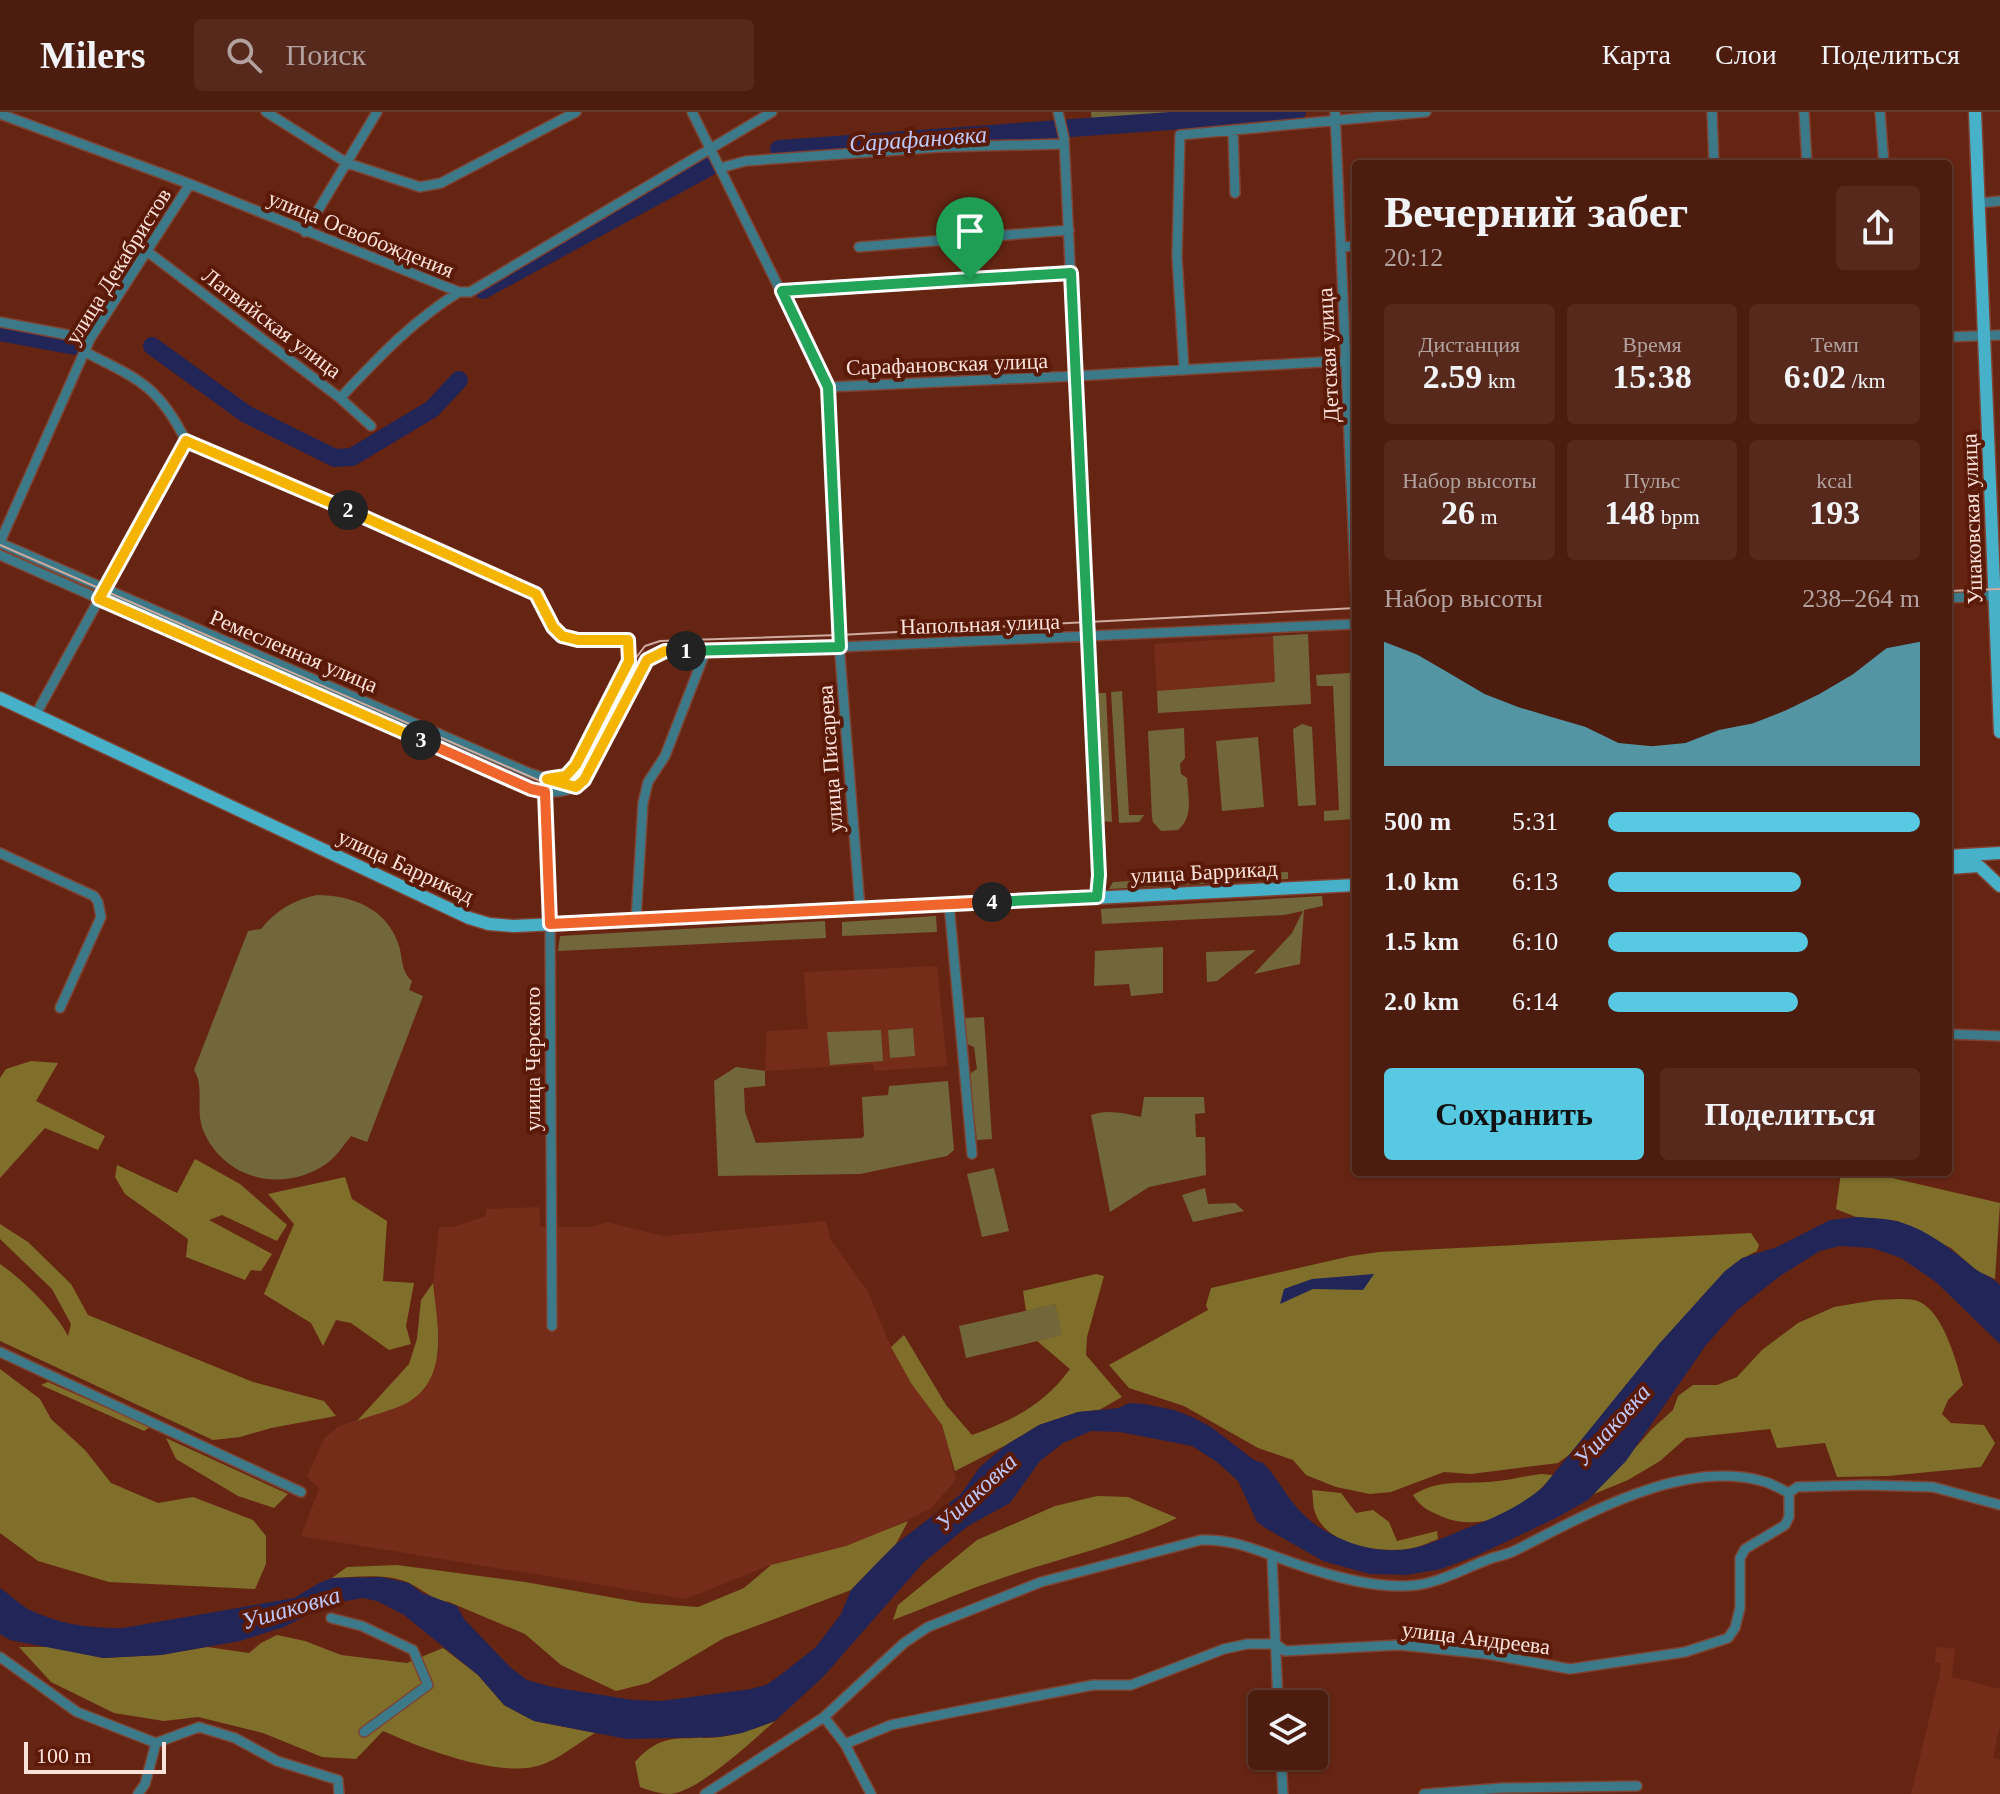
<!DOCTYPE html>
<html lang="ru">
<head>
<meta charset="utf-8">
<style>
  body { margin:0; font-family:"Times New Roman",serif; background:#56291c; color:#f1f3f6; height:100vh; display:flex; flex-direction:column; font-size:30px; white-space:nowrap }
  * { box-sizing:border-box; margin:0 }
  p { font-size:26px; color:#b2a19e }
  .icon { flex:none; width:44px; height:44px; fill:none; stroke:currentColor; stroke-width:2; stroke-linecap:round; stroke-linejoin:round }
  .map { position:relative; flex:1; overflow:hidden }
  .panel { position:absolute; left:1352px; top:48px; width:600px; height:1016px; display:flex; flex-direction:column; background:#4c1c0e; border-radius:8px; box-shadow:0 2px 6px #0004,0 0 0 2px #633a2e }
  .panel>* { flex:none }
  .tools { position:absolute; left:1248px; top:1578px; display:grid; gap:16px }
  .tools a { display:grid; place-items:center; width:80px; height:80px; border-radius:8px; background:#4c1c0e; box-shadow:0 2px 6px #0004,0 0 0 2px #633a2e; font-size:40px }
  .scale { position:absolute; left:24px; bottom:20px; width:142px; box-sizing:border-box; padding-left:8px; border:4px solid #fbe2db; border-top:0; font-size:22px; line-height:28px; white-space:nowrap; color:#fbe2db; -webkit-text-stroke:6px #5a1a07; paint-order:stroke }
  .pin { position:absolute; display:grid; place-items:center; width:68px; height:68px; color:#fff; margin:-82px -34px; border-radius:50% 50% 50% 0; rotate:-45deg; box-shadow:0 0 8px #0007 }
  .pin .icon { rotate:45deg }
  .km { position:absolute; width:40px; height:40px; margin:-20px; border-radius:50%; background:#222; color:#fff; font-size:22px; line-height:40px; text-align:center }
  .round { display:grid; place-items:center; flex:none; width:84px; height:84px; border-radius:8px; background:#56291c }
  .head { display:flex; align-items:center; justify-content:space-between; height:136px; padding:0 32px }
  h1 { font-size:44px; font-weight:600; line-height:60px }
  .stats { display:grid; grid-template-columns:repeat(3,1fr); gap:12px; height:136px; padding:8px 32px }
  .stats div { display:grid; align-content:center; border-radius:8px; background:#56291c; text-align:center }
  .stats b { font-size:34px; font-weight:600 }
  .stats small { font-size:22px; font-weight:400 }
  .stats p { font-size:22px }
  .chart { height:224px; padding:16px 32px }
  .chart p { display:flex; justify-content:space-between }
  .chart svg { width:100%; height:144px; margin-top:8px; fill:#58c9e3; opacity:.7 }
  .primary-button { display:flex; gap:16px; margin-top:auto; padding:16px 32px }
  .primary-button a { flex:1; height:92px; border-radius:8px; background:#58c9e3; color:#111; font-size:32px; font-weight:600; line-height:92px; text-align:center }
  .primary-button a+a { background:#56291c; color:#f1f3f6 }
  ul { padding:0 32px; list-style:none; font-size:26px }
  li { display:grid; grid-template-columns:128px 96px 1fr; align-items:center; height:60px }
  li i { height:20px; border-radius:10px; background:#58c9e3 }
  header { display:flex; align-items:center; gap:48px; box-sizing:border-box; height:112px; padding:0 40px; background:#4c1c0e; border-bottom:2px solid #633a2e }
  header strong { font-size:38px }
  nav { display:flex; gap:44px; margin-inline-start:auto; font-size:28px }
  .search { width:560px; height:72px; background:#56291c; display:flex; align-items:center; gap:20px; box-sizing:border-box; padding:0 28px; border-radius:8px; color:#b2a19e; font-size:30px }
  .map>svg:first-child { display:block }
</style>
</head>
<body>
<header>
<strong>Milers</strong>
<div class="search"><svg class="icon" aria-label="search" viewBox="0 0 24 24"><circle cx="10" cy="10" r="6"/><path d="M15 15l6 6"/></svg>Поиск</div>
<nav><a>Карта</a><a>Слои</a><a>Поделиться</a></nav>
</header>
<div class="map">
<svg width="2000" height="1682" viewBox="0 0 2000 1682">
  <rect width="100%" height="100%" fill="#662513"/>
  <path fill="#752c18" d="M1308 522 1311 592 1158 601 1154 532Z
    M937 854 947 954 874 959 873 952 765 959 767 919 808 917 804 860Z
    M539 1095 541 1115H591L607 1110 664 1124 826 1109 830 1127 867 1178 891 1235 911 1271 942 1313 956 1368 931 1396 879 1422 846 1434 771 1453 686 1487 301 1424 319 1377 307 1364 324 1327 339 1314 405 1292 438 1244 439 1228 433 1171 439 1115H453L486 1104V1097Z
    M1936 1535 1955 1537 1952 1565 2000 1577V1612L1993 1646 2000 1648V1682H1911L1939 1566 1941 1551 1935 1550Z"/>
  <path fill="#72673a" d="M1091 0H1251L1092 14Z
    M1308 522 1311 592 1158 601 1157 579 1275 570 1273 524Z
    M1351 561 1355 707 1324 709V699L1339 698 1333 574H1317L1316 563Z
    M1122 579 1129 703H1144L1139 710 1119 711 1111 580Z
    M1096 581H1106L1112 710 1102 709 1099 705Z
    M1302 612 1312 615 1316 693 1298 694 1293 617Z
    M1184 616 1185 646 1180 652 1181 662 1187 666C1188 685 1194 704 1178 718L1161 719 1153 710 1152 705 1148 619Z
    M1258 625 1264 695 1222 699 1216 629Z
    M1288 760V767L1109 777 1113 770Z
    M317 783C352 783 388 797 399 834 403 848 401 859 412 869L409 878 423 884 367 1030 351 1024C343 1034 336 1045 326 1052 282 1082 223 1067 203 1018 195 998 205 975 194 958L248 819 261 817C276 798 294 788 317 783Z
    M1322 784 1323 794 1304 798 1300 852 1254 862 1292 821 1303 799 1284 803 1102 812 1101 797Z
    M936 804 937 820 842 824V810Z
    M825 809 826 826 558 839 560 824Z
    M1163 835V881L1131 884 1129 872 1094 874 1095 839Z
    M1256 838 1217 869 1207 870 1206 840Z
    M984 905 992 1027 977 1028 968 963 977 957 974 935 967 932 965 906Z
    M913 916 915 944 890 946 888 918Z
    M881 918 883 949 830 953 827 920Z
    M736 955 765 959V974L744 976 745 1000 756 1031 862 1026 864 1024 862 985 888 983 889 974 948 969 954 1038 947 1044 860 1062 718 1064 714 969Z
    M1144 985H1204L1205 1001 1195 1002 1196 1025H1205L1206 1063 1149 1075 1110 1100 1091 1003C1106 997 1125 1001 1141 1005Z
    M994 1056 1009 1119 982 1125 967 1062Z
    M1205 1076 1208 1092 1235 1091 1244 1099 1193 1110 1182 1083Z
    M1055 1192 1063 1223 966 1246 959 1214Z"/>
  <path fill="#806f2b" d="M31 949 58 951 36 989 105 1024 98 1038 45 1016 0 1066V966L6 957Z
    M195 1047 240 1072 287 1113 277 1129 222 1103 209 1108 272 1142 261 1159 251 1158 245 1168 186 1145 188 1127 125 1082 115 1065 117 1053 177 1081Z
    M1841 1060H1866L2000 1091 1995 1167 1977 1159 1951 1136 1897 1109 1856 1105 1836 1097Z
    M345 1065 352 1087 387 1109 383 1169 414 1171 406 1214 411 1232 389 1238 351 1211 336 1208 323 1234 311 1211 264 1182 294 1112 268 1082Z
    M0 1112 28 1130 71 1172 88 1203 253 1270 324 1289 336 1304 271 1316 240 1325 213 1328 0 1229V1152C22 1167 56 1200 68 1224L71 1212 52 1177 0 1127Z
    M1751 1121 1759 1133 1757 1139C1728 1152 1709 1177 1688 1201 1648 1245 1610 1292 1573 1340L1558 1351 1471 1362 1444 1360 1391 1380 1370 1382 1336 1375 1306 1363 1293 1348 1258 1336 1184 1294 1129 1276 1109 1253 1208 1198 1206 1193 1211 1176 1351 1144 1379 1140Z
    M1096 1162 1104 1164 1087 1225 1086 1243 1122 1285 1099 1298 1078 1300 1039 1313 1006 1333 955 1359 942 1313 911 1271 891 1235 904 1223 946 1293 972 1323C1013 1308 1044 1293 1070 1257L1037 1229 1062 1223 1055 1192 1026 1199 1023 1179Z
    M433 1171C437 1212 451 1268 405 1292 390 1299 372 1303 357 1309L409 1252 417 1227 421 1188Z
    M1876 1188C1889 1188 1909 1185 1920 1190 1944 1202 1956 1249 1963 1273L1948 1288 1942 1302 1951 1311 1984 1313 1995 1331 1981 1355 1888 1364 1837 1365 1825 1331 1777 1336 1770 1317 1686 1326 1660 1349 1628 1368 1594 1382 1652 1317 1673 1298 1678 1284 1693 1273H1717L1737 1265 1762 1238 1798 1211 1834 1195Z
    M0 1257 40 1287 51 1307 85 1338 111 1371 158 1391 193 1385 253 1408 266 1424V1452L255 1477 109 1470 38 1449 0 1421Z
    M48 1270 150 1315 144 1319 41 1273Z
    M166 1326 288 1382 274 1396 238 1384 176 1347Z
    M1541 1362 1553 1363C1527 1396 1484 1422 1443 1405 1429 1399 1421 1396 1413 1383 1439 1367 1461 1372 1489 1370 1507 1369 1524 1364 1541 1362Z
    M1312 1378 1341 1381 1356 1401 1373 1398 1389 1410 1397 1429 1437 1419 1438 1427C1428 1431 1417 1436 1407 1437 1377 1441 1323 1433 1314 1397 1313 1392 1313 1384 1312 1378Z
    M1097 1384 1128 1385 1177 1406C1118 1435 1053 1447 991 1470 958 1481 926 1496 893 1508L898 1493 977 1428 1055 1394Z
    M908 1409 896 1432 851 1478 724 1526 648 1571 616 1579 561 1553 525 1522 449 1490C432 1488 424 1478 409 1471 387 1461 356 1465 332 1466L347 1455 397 1453 525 1470 643 1491 698 1495 744 1476 771 1453 846 1434Z
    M277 1523 305 1529 341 1543 407 1551 443 1536 478 1563 504 1593 534 1609 595 1621C578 1631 559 1647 541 1653 500 1667 421 1636 383 1619L356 1647 322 1645 263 1621 198 1605 164 1609 114 1601 51 1570 19 1535H52L103 1546 161 1543 207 1535 249 1541 261 1531Z
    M775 1609C752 1629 701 1678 671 1682 660 1682 651 1679 640 1675L635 1650C662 1618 685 1629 721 1625 740 1622 757 1616 775 1609Z"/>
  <path fill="#212558" d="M1856 1105C1870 1106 1886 1106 1900 1110 1929 1119 1951 1137 1974 1156 1983 1163 1993 1165 2000 1173V1232L1936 1170 1901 1146 1872 1136 1840 1134 1820 1139 1780 1164 1737 1198 1706 1233 1626 1349 1588 1388 1556 1406 1478 1443 1441 1457 1407 1463 1370 1462 1323 1449 1267 1417 1257 1410 1238 1369 1217 1350 1192 1334 1120 1320 1091 1319 1063 1331 1040 1349 1010 1391 968 1414 924 1450 823 1565 775 1609 742 1621 718 1625 627 1627 534 1609 504 1593 478 1563 404 1503 377 1489 363 1486 329 1492 284 1515 240 1529 161 1543 103 1546 10 1528 0 1522V1476C9 1482 23 1495 30 1498 59 1512 92 1517 123 1516L294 1486 319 1471 332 1466 381 1465 409 1471 422 1481 457 1494 464 1507 511 1556 527 1568 552 1575 633 1588 661 1589 751 1577 766 1573 779 1564 816 1535 841 1502 851 1478 875 1453 896 1432 961 1382 980 1355 1006 1333 1039 1313 1078 1300 1119 1296 1129 1291 1144 1292 1174 1298 1192 1305 1211 1315 1254 1348 1263 1351C1279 1367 1288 1389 1305 1404 1331 1428 1374 1443 1409 1437 1427 1434 1445 1425 1462 1418 1492 1407 1518 1396 1543 1375L1659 1232 1725 1159 1742 1146 1777 1135 1830 1108Z
    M1374 1162 1363 1178 1313 1177 1280 1192 1284 1177 1312 1167Z"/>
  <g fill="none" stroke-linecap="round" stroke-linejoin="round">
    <path stroke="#212558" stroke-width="18" d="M779 37 1297 0
      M483 178 711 54
      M0 220 75 234
      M152 234 246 302 335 346 352 345 432 297 459 268"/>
    <defs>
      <path id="minor" d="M266 0 347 51 420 75 441 71 576 0
        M692 0 828 275 838 518 860 796
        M1058 0 1064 26 1099 763 1097 785
        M1335 0 1356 485
        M1712 0 1714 52
        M1804 0 1807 52
        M1880 0 1884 52
        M0 2 190 72 459 180H470L772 0
        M1233 18 1235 81
        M720 56 746 49 941 35 1064 32
        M1980 91 2000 89
        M305 120 377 0
        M859 135 1069 118
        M1341 135 1356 134
        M148 140 340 286 371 314
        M782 179 1071 161
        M0 210 90 227
        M1948 225 2000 223
        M85 240C138 267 158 273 186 329L410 424 536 482 553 515 562 524 578 528H628L629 549 576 653 566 664 547 667 545 683 550 812 552 1214
        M1184 258 1177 145 1180 23 1426 0
        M828 275 1076 264 1356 248
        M340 286C377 247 412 209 459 180
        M0 430 90 227 190 72
        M0 431 529 661 576 675
        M0 443 531 677C551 682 568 682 584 668L647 548 665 539 840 535 1356 512
        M1948 486 2000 483
        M1356 496V555
        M36 602 186 329
        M0 741 94 784 98 790 101 805 60 896
        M949 792 972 1042
        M636 808 643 691 648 670 665 644 706 538
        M1948 922 2000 924
        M0 1240 301 1380
        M1272 1444 1278 1592
        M331 1506 362 1514 413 1538 428 1573 364 1620
        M0 1545 77 1600 156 1631 145 1672 138 1682
        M824 1605 845 1632 871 1682
        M156 1631 199 1615 235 1626 277 1649 338 1668 339 1682
        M845 1632 891 1613 944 1602 1093 1573H1131L1224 1537 1247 1532H1276L1285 1539 1399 1533 1487 1542 1570 1557 1685 1540 1728 1526 1735 1516 1740 1496V1446L1745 1437 1785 1413 1789 1405V1381L1797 1375 1865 1373 1933 1375 2000 1393
        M1281 1644 1283 1682
        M705 1682 824 1605 904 1531 928 1515 1041 1470 1201 1428C1232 1427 1254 1437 1282 1447 1323 1462 1388 1483 1431 1470 1450 1465 1468 1455 1487 1448 1496 1444 1507 1443 1516 1438 1586 1403 1681 1347 1762 1369 1771 1371 1781 1377 1789 1381
        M1424 1682 1502 1676 1637 1674"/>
      <path id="major" d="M1975 0 2000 620
        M0 586 469 806 489 812 513 814 582 811 1356 773
        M1948 744 2000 741
        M1948 756 1979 754 2000 774"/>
    </defs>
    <use href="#minor" stroke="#7e4333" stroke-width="12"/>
    <use href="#major" stroke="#7e4333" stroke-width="15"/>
    <use href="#minor" stroke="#3c7a89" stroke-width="9"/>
    <use href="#major" stroke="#47b1c9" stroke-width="12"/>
    <path stroke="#cfaa9f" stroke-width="2" d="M0 433 547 672 564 670 577 662 635 547 645 534 660 529 839 523 1356 496
      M1948 479 2000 477"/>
  </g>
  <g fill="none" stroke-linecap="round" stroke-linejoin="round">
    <defs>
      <path id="split-1" d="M686 539 840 535 828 275 782 179 970 167"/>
      <path id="split-2" d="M348 398 536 482 553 515 562 524 578 528H628L629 549 576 653 566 664 547 667 576 675 584 668 647 548 665 539H686"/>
      <path id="split-3" d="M348 398 186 329 99 487 421 628"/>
      <path id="split-4" d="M421 628 531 677 545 680 550 812 992 790"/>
      <path id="split-5" d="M970 167 1071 161 1099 763 1097 785 992 790"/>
    </defs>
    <use href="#split-1" stroke="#fff" stroke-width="16"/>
    <use href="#split-2" stroke="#fff" stroke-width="16"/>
    <use href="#split-3" stroke="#fff" stroke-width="16"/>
    <use href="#split-4" stroke="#fff" stroke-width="16"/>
    <use href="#split-5" stroke="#fff" stroke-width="16"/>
    <use href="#split-1" stroke="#22a559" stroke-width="10"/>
    <use href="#split-2" stroke="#f5b400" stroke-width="10"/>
    <use href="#split-3" stroke="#f5b400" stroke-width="10"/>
    <use href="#split-4" stroke="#f0652b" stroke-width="10"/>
    <use href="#split-5" stroke="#22a559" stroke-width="10"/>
  </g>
  <g text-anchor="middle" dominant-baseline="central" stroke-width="8" stroke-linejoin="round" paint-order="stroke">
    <g font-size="22" fill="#fbe2db" stroke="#5a1a07">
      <text transform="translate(361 122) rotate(22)">улица Освобождения</text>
      <text transform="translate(118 154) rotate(-58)">улица Декабристов</text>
      <text transform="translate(272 211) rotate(37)">Латвийская улица</text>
      <text transform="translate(1328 243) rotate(-93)">Детская улица</text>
      <text transform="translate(947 252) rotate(-2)">Сарафановская улица</text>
      <text transform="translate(1972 407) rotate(-92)">Ушаковская улица</text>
      <text transform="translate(980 512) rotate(-2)">Напольная улица</text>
      <text transform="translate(294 539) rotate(23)">Ремесленная улица</text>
      <text transform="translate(830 647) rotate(-94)">улица Писарева</text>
      <text transform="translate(406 754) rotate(25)">улица Баррикад</text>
      <text transform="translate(1204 760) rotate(-3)">улица Баррикад</text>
      <text transform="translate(532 947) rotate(-90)">улица Черского</text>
      <text transform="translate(1476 1526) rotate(7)">улица Андреева</text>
    </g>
    <g font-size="24" font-style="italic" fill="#bec8fb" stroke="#5a1a07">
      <text transform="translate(918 27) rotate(-4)">Сарафановка</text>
      <text transform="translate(1612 1313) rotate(-48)">Ушаковка</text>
      <text transform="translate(976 1380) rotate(-43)">Ушаковка</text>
      <text transform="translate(291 1496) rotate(-16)">Ушаковка</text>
    </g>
  </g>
</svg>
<div class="tools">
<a><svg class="icon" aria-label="layers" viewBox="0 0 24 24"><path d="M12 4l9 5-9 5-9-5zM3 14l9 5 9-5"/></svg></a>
</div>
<div class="scale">100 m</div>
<div class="pin" style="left:970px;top:167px;background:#1e9e55"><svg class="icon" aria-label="arrive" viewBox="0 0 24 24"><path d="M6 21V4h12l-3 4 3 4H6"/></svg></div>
<b class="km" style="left:686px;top:539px">1</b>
<b class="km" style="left:348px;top:398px">2</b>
<b class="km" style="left:421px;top:628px">3</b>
<b class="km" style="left:992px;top:790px">4</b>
<section class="panel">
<div class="head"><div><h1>Вечерний забег</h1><p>20:12</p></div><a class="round"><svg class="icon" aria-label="share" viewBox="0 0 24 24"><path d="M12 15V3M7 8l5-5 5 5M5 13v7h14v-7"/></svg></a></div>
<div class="stats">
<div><p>Дистанция</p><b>2.59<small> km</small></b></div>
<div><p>Время</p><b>15:38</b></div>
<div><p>Темп</p><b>6:02<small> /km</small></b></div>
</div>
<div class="stats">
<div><p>Набор высоты</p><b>26<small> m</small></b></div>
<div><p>Пульс</p><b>148<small> bpm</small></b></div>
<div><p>kcal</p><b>193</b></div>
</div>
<div class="chart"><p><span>Набор высоты</span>238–264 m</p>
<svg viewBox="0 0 160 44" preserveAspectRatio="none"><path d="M0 44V6L10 10L20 16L30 22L40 26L50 29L60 32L70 37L80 38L90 37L100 33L110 31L120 27L130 22L140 16L150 8L160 6V44z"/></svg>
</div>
<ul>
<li><b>500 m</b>5:31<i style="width:100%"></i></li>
<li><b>1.0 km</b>6:13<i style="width:62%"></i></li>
<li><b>1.5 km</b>6:10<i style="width:64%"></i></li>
<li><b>2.0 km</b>6:14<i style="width:61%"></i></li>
</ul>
<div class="primary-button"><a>Сохранить</a><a>Поделиться</a></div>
</section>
</div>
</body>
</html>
